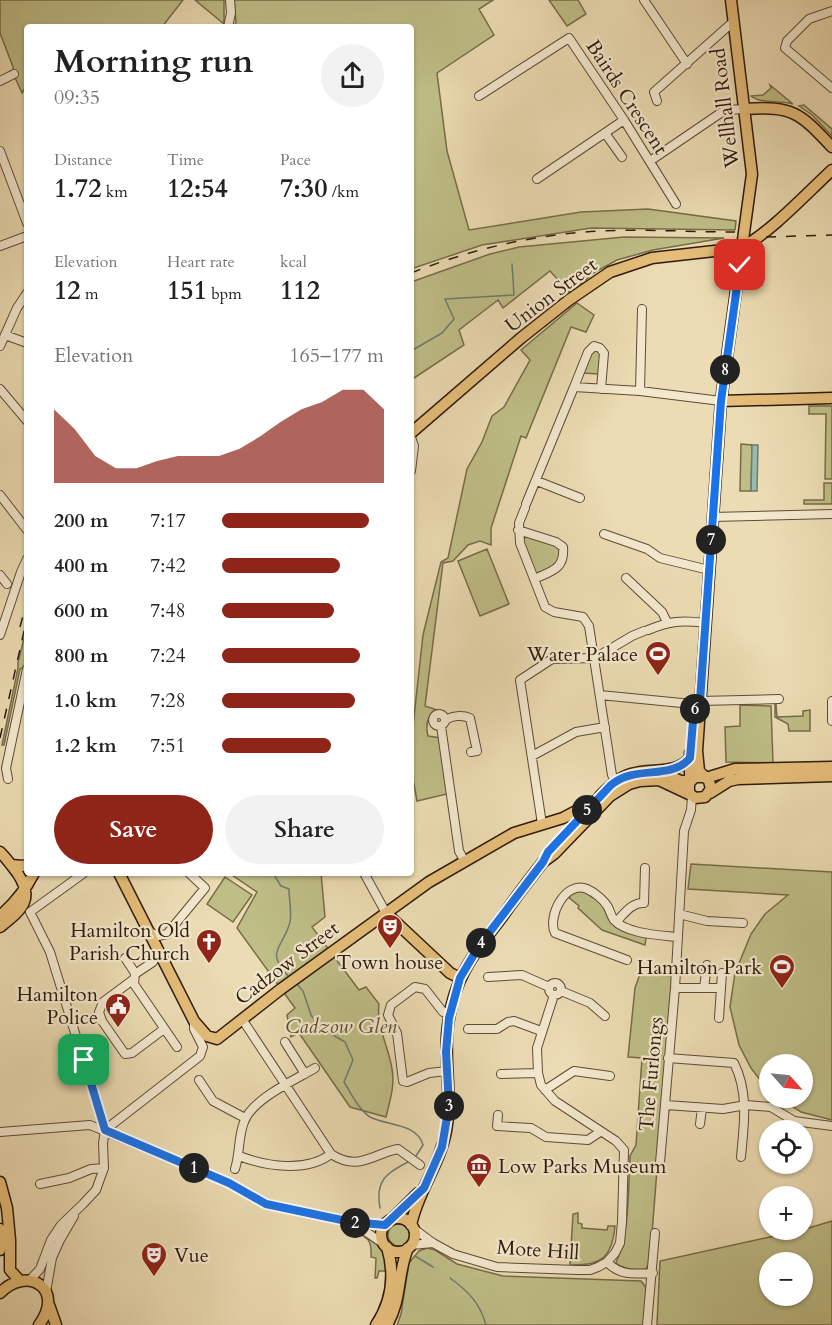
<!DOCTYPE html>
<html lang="en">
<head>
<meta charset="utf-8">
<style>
  body { margin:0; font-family:Cardo,serif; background:#f2f2f2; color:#222; height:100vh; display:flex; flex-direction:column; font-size:22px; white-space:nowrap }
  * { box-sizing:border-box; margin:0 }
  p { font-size:20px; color:#767676 }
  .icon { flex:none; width:33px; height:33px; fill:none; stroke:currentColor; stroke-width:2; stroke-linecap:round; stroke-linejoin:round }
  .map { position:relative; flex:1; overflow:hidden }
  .side { position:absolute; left:24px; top:24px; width:390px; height:852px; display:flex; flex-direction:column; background:#fff; border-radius:6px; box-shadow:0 2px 4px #0004 }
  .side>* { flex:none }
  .needle { width:39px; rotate:117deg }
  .controls { position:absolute; left:759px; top:1054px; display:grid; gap:12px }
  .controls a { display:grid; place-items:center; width:54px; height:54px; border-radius:50%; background:#fff; box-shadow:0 2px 4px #0004; font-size:30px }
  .pin { position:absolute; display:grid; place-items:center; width:51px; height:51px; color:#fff; margin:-26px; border-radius:12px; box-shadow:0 3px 9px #0006 }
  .km { position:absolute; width:30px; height:30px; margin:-15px; border-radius:50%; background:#222; color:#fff; font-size:16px; line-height:30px; text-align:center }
  .round { display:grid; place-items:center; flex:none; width:63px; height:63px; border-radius:32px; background:#f2f2f2 }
  .summary { display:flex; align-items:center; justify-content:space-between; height:102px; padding:0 30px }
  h1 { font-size:33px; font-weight:700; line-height:45px }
  .metrics { display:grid; grid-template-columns:repeat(3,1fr); gap:9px; height:102px; padding:6px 30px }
  .metrics div { display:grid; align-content:center }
  .metrics b { font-size:26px; font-weight:700 }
  .metrics small { font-size:16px; font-weight:400 }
  .metrics p { font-size:16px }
  .chart { height:168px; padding:12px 30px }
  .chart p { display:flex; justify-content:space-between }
  .chart svg { width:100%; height:108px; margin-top:6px; fill:#8f2418; opacity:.7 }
  .button { display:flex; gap:12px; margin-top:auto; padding:12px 30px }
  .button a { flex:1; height:69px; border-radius:36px; background:#8f2418; color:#fff; font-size:24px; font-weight:700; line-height:69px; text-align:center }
  .button a+a { background:#f2f2f2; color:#222 }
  ul { padding:0 30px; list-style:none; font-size:20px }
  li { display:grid; grid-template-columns:96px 72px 1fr; align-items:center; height:45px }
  li i { height:15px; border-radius:8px; background:#8f2418 }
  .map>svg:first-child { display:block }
</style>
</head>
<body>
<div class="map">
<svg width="832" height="1325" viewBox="0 0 832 1325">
  <rect width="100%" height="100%" fill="#ecdcb3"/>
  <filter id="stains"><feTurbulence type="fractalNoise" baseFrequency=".00333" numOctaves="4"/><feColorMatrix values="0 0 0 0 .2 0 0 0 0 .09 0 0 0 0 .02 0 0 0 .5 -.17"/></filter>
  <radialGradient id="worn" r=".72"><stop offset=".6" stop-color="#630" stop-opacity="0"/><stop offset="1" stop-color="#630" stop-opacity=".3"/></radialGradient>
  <path fill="#bfbe87" stroke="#776c4a" stroke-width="1.5" fill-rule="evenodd" d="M0 0H183L162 27H27V85L22 93 13 73V67L0 33Z
    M195 0H224V24Z
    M234 0H493L479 9 494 35 437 73 447 151 469 230 581 212 648 209 736 221 735 230 591 228 482 245 411 269V27H234L236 22Z
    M549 0H578L586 14 567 26Z
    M770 85 793 104C780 100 760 104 751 96L763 95 771 88Z
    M804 105 832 129V136L812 115 799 106Z
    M624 237 724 238 653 250 617 260 595 272 570 293 550 271 503 308 498 300 459 330 464 345 411 380V282L490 254 519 247Z
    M577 303 594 315 586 332 571 327 526 438 521 436 491 528V545L480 541 468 545 453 561 443 563 425 706 437 710C427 716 425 725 428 736L441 738 447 794 417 801 411 768V744L423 635 441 562 448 558 467 469 482 442 492 416 504 407 530 360 521 350Z
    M595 350 601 354 599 374 582 373 589 354Z
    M809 406H832V479H825L826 414H809Z
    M741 444 752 445 751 491H740Z
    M824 483H832V504H804V500H824Z
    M528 536 556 545 561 550 557 565 539 573H535L523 543V539Z
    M487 549 509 604 480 616 458 561Z
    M27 627V656L24 667 20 669 4 745H2L18 668V662Z
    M775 704H776L777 717 803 716V711L810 710V731H789L788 724 775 717Z
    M740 705 771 706 773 763 726 762 725 727 740 726Z
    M691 864 832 872V1120L801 1112 780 1098H802V1065H770L768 1090 751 1068 739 1045 730 1007 735 973 751 934 765 914 788 895 688 889Z
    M229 873H321L325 917 312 927 359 990 366 987 379 1004C376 1027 389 1047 392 1069 395 1086 390 1100 386 1117L350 1107 299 1033 291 1037 287 1015 295 1008 237 928 257 892Z
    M225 877 252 895 233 922 207 904Z
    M586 891 602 904 611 923 646 938 645 945 602 930 578 908 579 906 567 896 572 892Z
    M640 974 672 976 652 1234 649 1263 646 1269C636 1271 623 1269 616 1263 630 1230 628 1192 630 1156L636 1145 642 1058 628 1057 635 988Z
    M578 1213V1223L582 1224V1228L607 1230 608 1226H615C612 1258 601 1266 570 1265L573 1214Z
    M832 1221V1325H657L660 1261 802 1230ZM770 1263H802V1296H770Z
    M388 1235a11 11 0 1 1 22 0a11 11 0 1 1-22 0Z
    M354 1228C373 1241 387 1245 386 1271H379L377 1278H375L376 1258 371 1257C372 1239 368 1238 353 1230Z
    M427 1248 435 1250 457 1264 503 1276 641 1281 648 1290 645 1325H397L401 1314 409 1263 419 1251Z"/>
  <path fill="#99bbaf" stroke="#6f7b6e" stroke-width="1.5" d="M752 445H758L757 491H751Z"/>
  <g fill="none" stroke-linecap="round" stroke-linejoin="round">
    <path stroke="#6f7b6e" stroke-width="1.5" d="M411 351 442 333 454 319 445 299 514 295 512 264
      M273 873 281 886 289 889C289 899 292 913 290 922 283 949 264 950 289 977
      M297 984 303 991 311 1015 319 1027 345 1042 353 1060 344 1082C351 1093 359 1110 370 1117 387 1126 417 1123 423 1145L416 1156
      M380 1208C375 1181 386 1173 408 1162
      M415 1256 433 1267
      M450 1278C468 1291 480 1303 486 1325"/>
    <defs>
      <path id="minor" d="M644 0 687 64
        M832 11 809 19 787 41 785 48 832 88
        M228 27 231 13 230 0
        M0 81 14 74
        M479 96 569 38 624 120 676 204
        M657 101 654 92 733 22
        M605 133 622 157
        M0 151 27 223
        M650 161 725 110 745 109
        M537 179 624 120
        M0 246 27 236
        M5 335 27 343
        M0 346 17 308 27 293
        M574 387 588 352 594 346 600 348 604 353 601 389
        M0 389 27 421
        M640 391 642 309
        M411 437 414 446 411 471
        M537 481 580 498
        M0 495 27 530
        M526 504 574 387 640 391 721 401
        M525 508 519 523 520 543 545 607 554 612 583 617 589 626 612 775 616 781
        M712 517 832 514
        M518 530 556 542 563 547C565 569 552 571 534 579
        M604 534 647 549 660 558 709 570
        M0 575 7 584
        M626 578 662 612 667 622
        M648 630C670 621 681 620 705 623
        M0 635 21 572 27 559
        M600 695 692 704 700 701 779 699
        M832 701V721
        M433 720a6 6 0 1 1 12 0a6 6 0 1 1-12 0Z
        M445 721C451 715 463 715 470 718L477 751 471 752
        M441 726 459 851 464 860
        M532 756 576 732 605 727
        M8 779 6 768 27 669
        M542 824 520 680 552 659 595 658 632 636 644 631
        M364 873 386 913
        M679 914 707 921 743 923
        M616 922C624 914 632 902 644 903L645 868
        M150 932 158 936 167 934 205 888 189 873
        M125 958 135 973 134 984 177 1047
        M627 960 555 933C547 917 565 880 587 889 594 892 604 900 608 907 610 911 611 916 614 920 627 934 659 935 677 937
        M135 974 153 962 159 950
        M488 977 522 975 549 987
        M134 979 103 1002 99 1012 102 1021 125 1054 132 1053 164 1029
        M549 989a6 6 0 1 1 12 0a6 6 0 1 1-12 0Z
        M675 988H721L719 1018
        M704 988 707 965
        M721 988 722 973
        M561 991 590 1003 605 1016
        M242 1019 331 1154C359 1172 372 1154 398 1149L420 1165
        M468 1029H497L508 1022 514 1021 541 1031
        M285 1042 305 1074
        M668 1058 734 1063C749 1093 744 1124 741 1157
        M447 1071 429 1073 407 1082 403 1081 397 1033 388 1015 391 1005 415 987 425 989 443 1012H450
        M501 1074 538 1073
        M199 1080 213 1101 245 1118
        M545 1090 574 1071 610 1076
        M666 1105 723 1109 746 1105 771 1107 794 1121 832 1126
        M498 1115 497 1126 531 1128 546 1137 588 1140 600 1132
        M700 1124 702 1108
        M105 1130 200 1056 203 1047 194 1029V1021
        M0 1132 90 1125 229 1183 266 1204 351 1222 385 1225
        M239 1156C266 1166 306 1173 331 1154
        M660 1163 675 988 684 831 691 810 692 796
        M235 1169C240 1154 238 1137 244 1122 252 1099 295 1080 315 1068
        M40 1184 69 1178 91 1169 104 1168
        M353 1223 384 1244
        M414 1229 433 1243 453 1254 497 1267 577 1270H590L598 1267 607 1262 615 1253 620 1243 622 1222 624 1150 616 1141 555 1101 541 1085 538 1073 537 1048 554 995
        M411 1245 433 1243
        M607 1262C620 1276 635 1274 653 1273
        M29 1281 40 1269 51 1240 61 1225 83 1204 96 1190 104 1168 103 1143 105 1130 50 952 30 912 84 873
        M46 1292 52 1258 60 1240 74 1216
        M647 1325 655 1233"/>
      <path id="major" d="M745 109C793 106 799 112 832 147
        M721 401 832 398
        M411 433 521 338 569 300 610 272 652 258 741 248C770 233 807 193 832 170
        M660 772 681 781H690V753
        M704 777H695L689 783V793L695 798 705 797 711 789 709 781 699 771 697 751 721 401 752 174 731 0
        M706 778 735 769 832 767
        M710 793 729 781 738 779 832 776
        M600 796C609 787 618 778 631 774 652 767 674 776 690 758
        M0 852C7 859 12 866 18 874 35 900 21 910 0 927
        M12 865 22 866 27 865
        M119 873 194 1021 207 1036 217 1039 281 989 429 882 514 833 563 818 597 800
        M386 913 450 973 460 978
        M0 916C15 903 25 891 34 873
        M0 1182 7 1208 10 1240V1270L20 1281
        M381 1235a17 17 0 1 1 34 0a17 17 0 1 1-34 0Z
        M391 1220 418 1193
        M411 1225C418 1191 440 1164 446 1131 452 1099 445 1067 447 1035 451 982 471 957 502 917 515 898 529 880 543 862L554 854 610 796 629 784 640 781 659 780 691 795
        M0 1229V1250
        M0 1293C27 1265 66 1288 39 1325
        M49 1305 56 1325
        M376 1325C392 1301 395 1274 387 1247
        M387 1325C402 1299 397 1274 408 1248"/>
    </defs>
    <use href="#minor" stroke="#5e4b36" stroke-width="10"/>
    <use href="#major" stroke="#2f1b0c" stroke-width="13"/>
    <use href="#minor" stroke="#f3e8ce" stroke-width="8"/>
    <use href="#major" stroke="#e6be7a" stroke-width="10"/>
    <path stroke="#2f1b0c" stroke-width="1.5" stroke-dasharray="10 10" stroke-linecap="butt" d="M766 237 832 235
      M411 273C467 251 523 237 584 232 634 228 685 232 735 232
      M20 627 27 600
      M0 738 27 618"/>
  </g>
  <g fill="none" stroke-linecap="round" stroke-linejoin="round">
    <defs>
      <path id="route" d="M84 1060 105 1130 229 1183 266 1204 351 1222 385 1225 424 1188 442 1147 449 1105 446 1052 449 1018 460 978 479 946 543 862 548 852 611 785C636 764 670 781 690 758L694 709 700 701 721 401 740 265"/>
    </defs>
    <use href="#route" stroke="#fff" stroke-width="12"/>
    <use href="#route" stroke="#1a73e8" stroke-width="8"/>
  </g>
  <defs>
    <symbol id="stadium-pin" viewBox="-11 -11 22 30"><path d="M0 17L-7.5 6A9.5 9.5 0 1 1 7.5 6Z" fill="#8f2418" stroke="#f3e8ce"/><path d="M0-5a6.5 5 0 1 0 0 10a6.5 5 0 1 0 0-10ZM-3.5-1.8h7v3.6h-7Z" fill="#fff"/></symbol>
    <symbol id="theatre-pin" viewBox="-11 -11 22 30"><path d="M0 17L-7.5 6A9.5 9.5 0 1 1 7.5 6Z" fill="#8f2418" stroke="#f3e8ce"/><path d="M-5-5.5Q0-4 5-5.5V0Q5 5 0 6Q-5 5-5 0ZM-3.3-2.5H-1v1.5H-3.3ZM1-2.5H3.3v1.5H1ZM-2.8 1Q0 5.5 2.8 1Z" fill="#fff"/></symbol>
    <symbol id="church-pin" viewBox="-11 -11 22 30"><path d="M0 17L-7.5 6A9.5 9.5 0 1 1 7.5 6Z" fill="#8f2418" stroke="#f3e8ce"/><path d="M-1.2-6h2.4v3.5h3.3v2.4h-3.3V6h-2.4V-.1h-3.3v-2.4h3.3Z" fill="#fff"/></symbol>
    <symbol id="civic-pin" viewBox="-11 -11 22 30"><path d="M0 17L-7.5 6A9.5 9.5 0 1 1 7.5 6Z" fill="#8f2418" stroke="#f3e8ce"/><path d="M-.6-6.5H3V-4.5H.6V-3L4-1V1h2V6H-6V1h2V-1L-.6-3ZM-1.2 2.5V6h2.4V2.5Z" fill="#fff"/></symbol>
    <symbol id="museum-pin" viewBox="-11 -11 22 30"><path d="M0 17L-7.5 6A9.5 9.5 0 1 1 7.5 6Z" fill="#8f2418" stroke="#f3e8ce"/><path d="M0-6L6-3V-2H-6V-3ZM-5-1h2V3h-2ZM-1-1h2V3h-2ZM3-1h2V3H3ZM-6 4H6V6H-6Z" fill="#fff"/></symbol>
  </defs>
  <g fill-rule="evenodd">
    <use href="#stadium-pin" x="643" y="639" width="30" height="40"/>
    <use href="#theatre-pin" x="375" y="912" width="30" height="40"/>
    <use href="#church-pin" x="194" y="927" width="30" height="40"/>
    <use href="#stadium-pin" x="767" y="952" width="30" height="40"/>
    <use href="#civic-pin" x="103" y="991" width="30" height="40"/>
    <use href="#museum-pin" x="464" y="1151" width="30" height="40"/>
    <use href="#theatre-pin" x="139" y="1240" width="30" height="40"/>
  </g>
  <g text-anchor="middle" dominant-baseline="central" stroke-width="4.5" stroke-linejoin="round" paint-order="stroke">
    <g font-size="20" fill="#2f1b0c" stroke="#f3e8ce">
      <text transform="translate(627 97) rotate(57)">Bairds Crescent</text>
      <text transform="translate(725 108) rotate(-97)">Wellhall Road</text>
      <text transform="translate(551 295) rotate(-37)">Union Street</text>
      <text transform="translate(287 963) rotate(-37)">Cadzow Street</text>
      <text transform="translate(651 1074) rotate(-85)">The Furlongs</text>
      <text transform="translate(538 1250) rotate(4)">Mote Hill</text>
    </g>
    <g font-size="20" fill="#2f1b0c" stroke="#f3e8ce" text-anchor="end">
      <text x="638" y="654">Water Palace</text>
      <text x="190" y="930">Hamilton Old<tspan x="190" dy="23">Parish Church</tspan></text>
      <text x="390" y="962" text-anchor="middle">Town house</text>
      <text x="762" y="967">Hamilton Park</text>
      <text x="98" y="994">Hamilton<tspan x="98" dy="23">Police</tspan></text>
      <text x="498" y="1166" text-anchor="start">Low Parks Museum</text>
      <text x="174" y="1255" text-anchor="start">Vue</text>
    </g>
    <g font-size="20" font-style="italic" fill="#5a4c31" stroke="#f3e8ce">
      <text x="341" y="1026">Cadzow Glen</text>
    </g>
  </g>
  <rect width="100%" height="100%" filter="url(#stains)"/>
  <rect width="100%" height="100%" fill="url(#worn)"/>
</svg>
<div class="controls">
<a><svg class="needle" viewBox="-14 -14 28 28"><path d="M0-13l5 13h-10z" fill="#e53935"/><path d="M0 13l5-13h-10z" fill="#767676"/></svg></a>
<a><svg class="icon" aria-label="locate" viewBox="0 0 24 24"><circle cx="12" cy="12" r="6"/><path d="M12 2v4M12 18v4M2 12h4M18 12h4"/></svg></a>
<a>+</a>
<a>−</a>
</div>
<div class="pin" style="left:84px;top:1060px;background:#1e9e55"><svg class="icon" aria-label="arrive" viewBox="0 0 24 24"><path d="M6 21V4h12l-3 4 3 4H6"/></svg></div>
<div class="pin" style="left:740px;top:265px;background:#d93025"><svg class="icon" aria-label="check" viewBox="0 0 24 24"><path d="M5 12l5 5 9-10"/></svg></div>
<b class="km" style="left:194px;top:1168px">1</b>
<b class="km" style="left:355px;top:1223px">2</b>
<b class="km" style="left:449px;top:1106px">3</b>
<b class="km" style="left:481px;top:943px">4</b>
<b class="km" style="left:587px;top:810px">5</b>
<b class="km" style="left:695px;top:709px">6</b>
<b class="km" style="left:711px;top:540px">7</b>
<b class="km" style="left:725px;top:370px">8</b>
<section class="side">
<div class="summary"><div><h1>Morning run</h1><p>09:35</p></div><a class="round"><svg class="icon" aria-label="share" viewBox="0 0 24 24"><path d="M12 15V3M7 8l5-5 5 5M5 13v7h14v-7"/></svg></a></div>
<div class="metrics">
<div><p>Distance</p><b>1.72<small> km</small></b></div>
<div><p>Time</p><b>12:54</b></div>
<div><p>Pace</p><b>7:30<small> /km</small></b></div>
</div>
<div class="metrics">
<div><p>Elevation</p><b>12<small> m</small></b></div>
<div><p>Heart rate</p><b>151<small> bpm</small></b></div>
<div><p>kcal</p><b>112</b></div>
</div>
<div class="chart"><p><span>Elevation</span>165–177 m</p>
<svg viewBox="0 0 160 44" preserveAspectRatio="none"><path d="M0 44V14L10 22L20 33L30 38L40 38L50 35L60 33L70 33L80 33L90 30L100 25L110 19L120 14L130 11L140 6L150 6L160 14V44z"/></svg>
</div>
<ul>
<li><b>200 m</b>7:17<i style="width:91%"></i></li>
<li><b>400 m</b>7:42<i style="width:73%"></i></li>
<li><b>600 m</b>7:48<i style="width:69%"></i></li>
<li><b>800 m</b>7:24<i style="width:85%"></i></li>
<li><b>1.0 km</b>7:28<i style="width:82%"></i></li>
<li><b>1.2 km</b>7:51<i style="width:67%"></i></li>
</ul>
<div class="button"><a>Save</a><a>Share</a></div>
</section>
</div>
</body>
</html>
